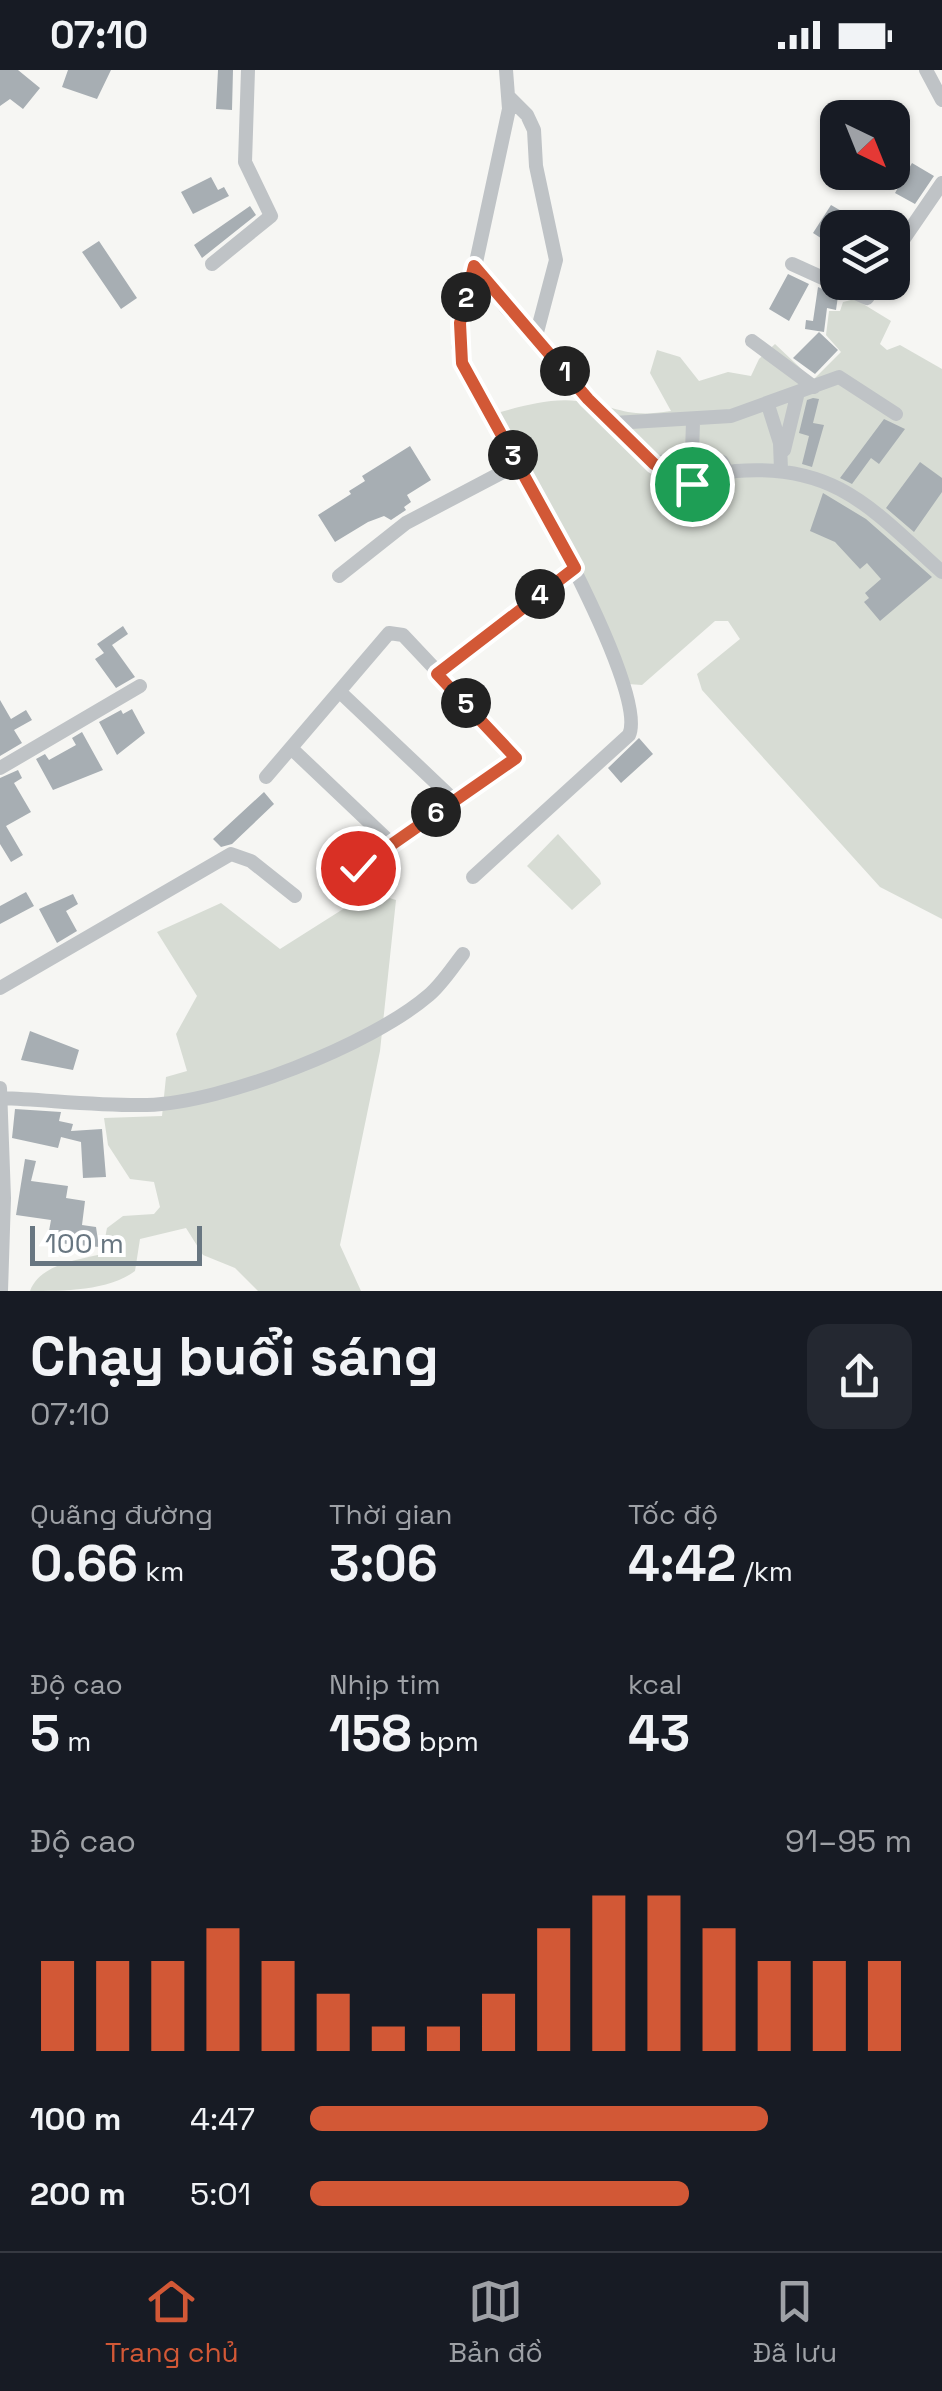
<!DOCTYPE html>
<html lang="vi">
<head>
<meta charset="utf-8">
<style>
  body { margin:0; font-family:"Space Grotesk",sans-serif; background:#242831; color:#f1f3f6; height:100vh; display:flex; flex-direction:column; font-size:38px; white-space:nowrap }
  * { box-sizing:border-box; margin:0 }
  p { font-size:32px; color:#9ea1a6 }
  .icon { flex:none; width:55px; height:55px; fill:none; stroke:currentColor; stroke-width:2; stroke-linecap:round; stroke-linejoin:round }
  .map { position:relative; height:1221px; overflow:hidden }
  .panel { display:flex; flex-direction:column; background:#171b24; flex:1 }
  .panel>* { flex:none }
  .needle { width:65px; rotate:137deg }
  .tools { position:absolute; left:820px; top:30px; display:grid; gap:20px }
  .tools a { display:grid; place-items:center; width:90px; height:90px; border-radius:20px; background:#171b24; box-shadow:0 2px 8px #0004; font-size:50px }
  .scale { position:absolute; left:30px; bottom:25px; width:172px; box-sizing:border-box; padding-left:10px; border:5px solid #687681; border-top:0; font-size:28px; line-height:35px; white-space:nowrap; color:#687681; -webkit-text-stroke:8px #fff; paint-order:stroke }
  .pin { position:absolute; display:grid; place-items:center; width:85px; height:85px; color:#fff; margin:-42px; border:5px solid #fff; border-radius:50%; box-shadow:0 2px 10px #0007 }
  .km { position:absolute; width:50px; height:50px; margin:-25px; border-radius:50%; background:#222; color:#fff; font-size:28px; line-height:50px; text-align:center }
  .round { display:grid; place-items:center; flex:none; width:105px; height:105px; border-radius:20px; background:#242831 }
  .summary { display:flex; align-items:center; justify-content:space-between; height:170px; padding:0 30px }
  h1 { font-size:55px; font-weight:800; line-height:75px }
  .stats { display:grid; grid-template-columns:repeat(3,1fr); gap:15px; height:170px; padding:10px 30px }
  .stats div { display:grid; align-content:center }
  .stats b { font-size:50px; font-weight:800 }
  .stats small { font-size:28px; font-weight:400 }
  .stats p { font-size:28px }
  .chart { height:280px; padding:20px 30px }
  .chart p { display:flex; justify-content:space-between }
  .chart svg { width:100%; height:180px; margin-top:10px; stroke:#d25836; stroke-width:6 }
  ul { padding:0 30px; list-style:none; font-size:32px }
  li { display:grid; grid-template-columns:160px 120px 1fr; align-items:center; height:75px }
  li i { height:25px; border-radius:12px; background:#d25836 }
  .status { display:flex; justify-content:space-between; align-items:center; height:70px; padding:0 50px; background:#171b24; direction:ltr }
  .status svg { height:28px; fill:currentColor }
  .menu { display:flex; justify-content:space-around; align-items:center; height:140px; border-top:2px solid #363941; background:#171b24; font-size:28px; color:#9ea1a6 }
  .menu a { display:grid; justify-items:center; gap:5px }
  .menu .on { color:#d25836 }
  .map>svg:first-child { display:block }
</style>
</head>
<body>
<div class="status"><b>07:10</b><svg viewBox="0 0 49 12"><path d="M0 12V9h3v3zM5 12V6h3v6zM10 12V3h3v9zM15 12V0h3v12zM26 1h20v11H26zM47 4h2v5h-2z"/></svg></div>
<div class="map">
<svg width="942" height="1221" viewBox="0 0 942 1221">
  <rect width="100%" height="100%" fill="#f6f6f3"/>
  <path fill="#d7dcd4" d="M855 229 891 251 880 274 887 280 900 275 942 299V849L880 817 702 620 697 604 740 569 728 551H715L642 615 628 614 498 351 497 343C522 336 551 328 577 331 618 335 623 349 671 341L650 303 657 280 680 287 699 311 728 302 751 306 759 289 775 274 813 310 841 282 826 265 829 241H840L843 232Z
    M558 764 600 810 601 814 572 840 527 796Z
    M370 822 396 830 380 981 340 1175 361 1221H258L235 1198 203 1185 186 1158 140 1169 135 1201C109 1221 63 1221 30 1221 40 1194 78 1190 102 1184L107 1158 123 1146 154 1144 160 1137 154 1112 130 1109 108 1075 104 1048 162 1046 166 1007 187 1001 176 964 197 926 157 862 221 833 280 879Z"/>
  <path fill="#a7aeb3" d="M0 0H18L40 18 23 39 10 29 0 36Z
    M68 0H111L97 29 62 17Z
    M218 0H233L232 40 216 39Z
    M912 93 934 106 915 134 895 123Z
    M211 107 218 120 224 117 229 126 193 144 181 122Z
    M831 135 850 146 853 140 886 158H838V176L827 172 813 163Z
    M250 136 256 145 202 188 194 175Z
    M99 171 137 228 121 239 82 182Z
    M788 204 809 214 789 251 769 239Z
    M818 217 838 226 836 240 827 238 824 262 805 259 806 250 813 251Z
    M819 262 838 280 815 304 793 288Z
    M813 328 819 329 813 353 824 355 812 397 802 394 809 366 799 363 807 330Z
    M884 349 905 359 879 394 871 388 852 414 840 408Z
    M410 376 431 410 407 425 411 432 404 437 406 440 391 450 384 446 368 452 335 472 318 445 351 424 349 421 365 411 362 406Z
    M920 392 942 408V422L914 462 886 438Z
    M823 423 866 449 932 507 880 551 864 532 869 528 865 523 881 509 867 493 860 499 835 472 810 461Z
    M123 556 128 564 112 575 135 607 116 618 95 589 104 583 97 574Z
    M0 630 11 649 26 640 32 650 14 660 22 673 0 686Z
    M132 639 145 663 117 685 99 652 121 640 123 644Z
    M82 662 103 700 53 720 36 689 45 684 49 690 76 675 72 668Z
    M639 668 653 684 621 713 608 698Z
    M18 700 22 708 14 713 31 742 6 756 23 785 11 792 0 774V708Z
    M264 722 274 734 232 774 221 777 213 769Z
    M26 822 34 836 0 854V836Z
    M73 824 78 834 66 841 77 861 57 873 39 839Z
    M30 961 79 980 73 1000 21 990Z
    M15 1039 61 1042 59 1051 73 1054 71 1061 102 1059 106 1107 83 1108 81 1072 61 1067 58 1078 12 1068Z
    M25 1089 36 1091 31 1111 68 1116 66 1128 85 1131 82 1155 96 1157 99 1177 47 1172 51 1150 16 1145Z"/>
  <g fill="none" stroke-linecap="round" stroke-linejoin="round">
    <path stroke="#bfc3c6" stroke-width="14" d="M926 0 942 30
      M510 28 527 45 534 60 536 96 556 190 536 266
      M892 186 942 113
      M212 194 271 146 245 92 248 0
      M792 194 867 228 878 212
      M474 196 506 238 614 353 731 346 839 307 896 344
      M752 271 814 317
      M768 335 780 373 781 400
      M614 353 654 394 692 414C708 412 721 403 736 401 836 393 873 440 942 502
      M784 380 798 322
      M692 383 693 352
      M654 394 699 382 722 392 727 402
      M339 506 406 453 518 394
      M437 604 575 498
      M340 622 454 730
      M291 678 391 773
      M0 698 140 616
      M266 707 389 563 403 565 516 685 512 692 358 798
      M473 807 629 665C651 617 500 362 469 309L458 276 509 39 506 0
      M0 918 231 784 251 791 295 826
      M0 1018 4 1128 1 1221
      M2 1028C50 1030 99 1036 147 1035 223 1033 371 975 429 925 442 914 452 898 463 884"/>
  </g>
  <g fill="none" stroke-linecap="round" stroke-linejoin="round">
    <defs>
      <path id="route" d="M358 798 516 688 437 604 575 498 462 293 460 253 474 196 588 329 654 394 692 414"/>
    </defs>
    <use href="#route" stroke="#fff" stroke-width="20"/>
    <use href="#route" stroke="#d25836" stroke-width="12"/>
  </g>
</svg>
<div class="tools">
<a><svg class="needle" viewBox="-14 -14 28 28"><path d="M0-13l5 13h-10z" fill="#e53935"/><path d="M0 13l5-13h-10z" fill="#9ea1a6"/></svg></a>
<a><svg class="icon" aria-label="layers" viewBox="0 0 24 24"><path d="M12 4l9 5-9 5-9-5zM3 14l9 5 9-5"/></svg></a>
</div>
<div class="scale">100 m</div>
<div class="pin" style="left:692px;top:414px;background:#1e9e55"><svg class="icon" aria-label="arrive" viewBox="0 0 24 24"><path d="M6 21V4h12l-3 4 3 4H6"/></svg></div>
<div class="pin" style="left:358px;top:798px;background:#d93025"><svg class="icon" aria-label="check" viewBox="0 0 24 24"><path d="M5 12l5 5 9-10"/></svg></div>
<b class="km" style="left:565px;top:301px">1</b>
<b class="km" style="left:466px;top:227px">2</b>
<b class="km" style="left:513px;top:385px">3</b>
<b class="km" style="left:540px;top:524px">4</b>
<b class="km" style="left:466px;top:633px">5</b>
<b class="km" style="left:436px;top:742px">6</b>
</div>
<section class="panel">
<div class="summary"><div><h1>Chạy buổi sáng</h1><p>07:10</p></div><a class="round"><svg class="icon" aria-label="share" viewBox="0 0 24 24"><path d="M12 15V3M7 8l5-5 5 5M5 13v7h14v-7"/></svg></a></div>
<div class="stats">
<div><p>Quãng đường</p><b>0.66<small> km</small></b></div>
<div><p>Thời gian</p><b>3:06</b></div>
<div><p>Tốc độ</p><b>4:42<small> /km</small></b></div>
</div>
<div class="stats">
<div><p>Độ cao</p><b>5<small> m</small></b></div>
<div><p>Nhịp tim</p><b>158<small> bpm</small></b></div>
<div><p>kcal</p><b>43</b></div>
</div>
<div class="chart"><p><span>Độ cao</span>91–95 m</p>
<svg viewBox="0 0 160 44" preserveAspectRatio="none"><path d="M5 44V22M15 44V22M25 44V22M35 44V14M45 44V22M55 44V30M65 44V38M75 44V38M85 44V30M95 44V14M105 44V6M115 44V6M125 44V14M135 44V22M145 44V22M155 44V22"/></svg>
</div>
<ul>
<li><b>100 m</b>4:47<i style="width:76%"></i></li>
<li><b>200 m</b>5:01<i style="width:63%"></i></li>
</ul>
</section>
<nav class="menu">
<a class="on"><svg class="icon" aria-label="home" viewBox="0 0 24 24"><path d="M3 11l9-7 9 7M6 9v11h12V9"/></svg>Trang chủ</a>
<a><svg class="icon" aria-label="map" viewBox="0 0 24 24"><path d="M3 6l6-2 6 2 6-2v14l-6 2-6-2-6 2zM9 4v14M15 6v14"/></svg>Bản đồ</a>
<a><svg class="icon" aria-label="saved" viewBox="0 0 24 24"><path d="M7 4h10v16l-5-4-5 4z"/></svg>Đã lưu</a>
</nav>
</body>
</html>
